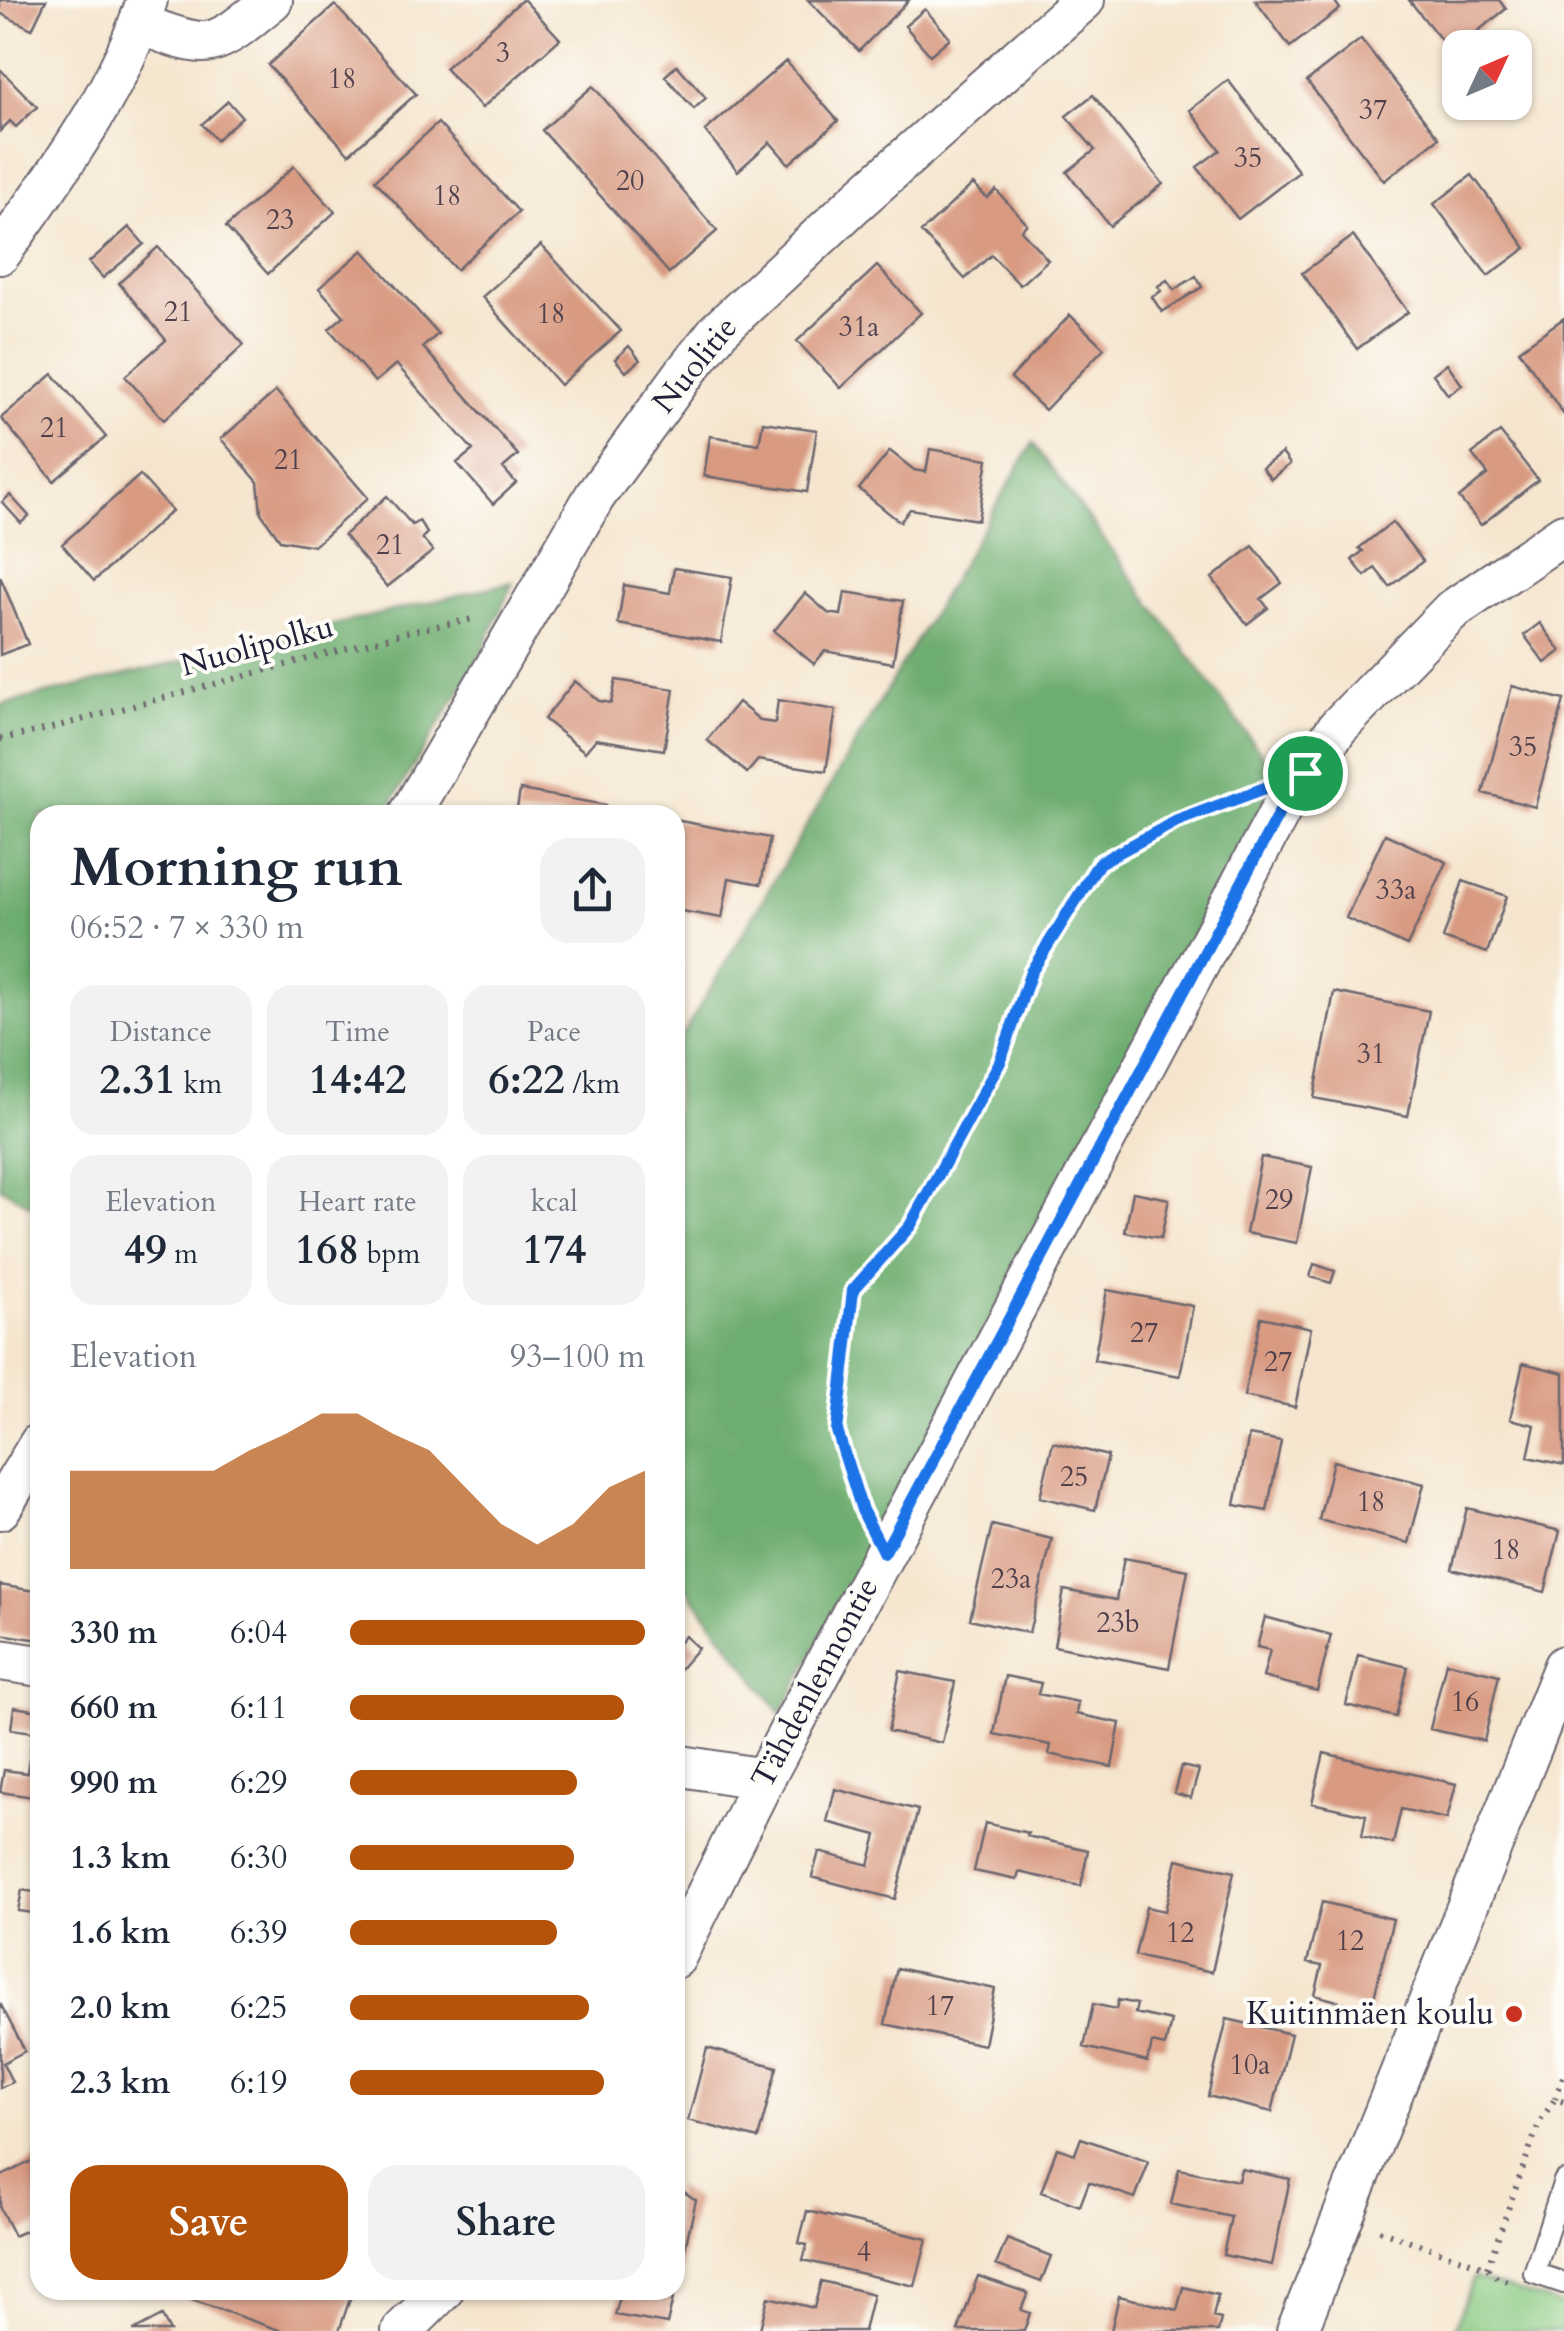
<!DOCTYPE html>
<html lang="en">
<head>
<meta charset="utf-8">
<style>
  body { margin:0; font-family:Cardo,serif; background:#f2f2f3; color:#1f2937; height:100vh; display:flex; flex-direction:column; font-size:38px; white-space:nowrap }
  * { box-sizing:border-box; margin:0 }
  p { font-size:32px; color:#747a83 }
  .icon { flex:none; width:55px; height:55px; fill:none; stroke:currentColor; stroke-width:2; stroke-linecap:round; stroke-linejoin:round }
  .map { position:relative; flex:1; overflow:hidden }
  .side { position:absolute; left:30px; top:805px; width:655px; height:1495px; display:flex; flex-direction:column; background:#fff; border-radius:30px; box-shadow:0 2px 8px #0004 }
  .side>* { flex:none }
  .needle { width:65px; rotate:46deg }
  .buttons { position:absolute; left:1442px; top:30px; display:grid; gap:20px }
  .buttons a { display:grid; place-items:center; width:90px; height:90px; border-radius:20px; background:#fff; box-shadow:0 2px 8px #0004; font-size:50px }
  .pin { position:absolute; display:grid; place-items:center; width:85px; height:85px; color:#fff; margin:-42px; border:5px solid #fff; border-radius:50%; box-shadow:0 2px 10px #0007 }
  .round { display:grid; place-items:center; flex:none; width:105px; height:105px; border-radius:30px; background:#f2f2f3 }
  .summary { display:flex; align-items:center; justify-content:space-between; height:170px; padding:0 40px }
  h1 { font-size:55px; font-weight:800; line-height:75px }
  .stats { display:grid; grid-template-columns:repeat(3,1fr); gap:15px; height:170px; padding:10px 40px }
  .stats div { display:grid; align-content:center; border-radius:25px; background:#f2f2f3; text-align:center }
  .stats b { font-size:42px; font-weight:800 }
  .stats small { font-size:28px; font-weight:400 }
  .stats p { font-size:28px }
  .chart { height:280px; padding:20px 40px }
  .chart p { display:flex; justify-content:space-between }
  .chart svg { width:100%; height:180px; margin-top:10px; fill:#b45309; opacity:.7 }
  .primary-button { display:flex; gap:20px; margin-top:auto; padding:20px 40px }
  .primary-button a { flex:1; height:115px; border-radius:30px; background:#b45309; color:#fff; font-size:40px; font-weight:800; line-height:115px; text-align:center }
  .primary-button a+a { background:#f2f2f3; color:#1f2937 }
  ul { padding:0 40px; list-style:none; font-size:32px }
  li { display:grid; grid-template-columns:160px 120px 1fr; align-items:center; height:75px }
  li i { height:25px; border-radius:12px; background:#b45309 }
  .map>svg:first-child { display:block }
</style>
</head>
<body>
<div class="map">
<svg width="1564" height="2331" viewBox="0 0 1564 2331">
  <rect width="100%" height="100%" fill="#fdfcf7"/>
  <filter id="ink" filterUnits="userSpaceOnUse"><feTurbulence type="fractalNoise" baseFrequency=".01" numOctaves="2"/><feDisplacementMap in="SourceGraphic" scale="20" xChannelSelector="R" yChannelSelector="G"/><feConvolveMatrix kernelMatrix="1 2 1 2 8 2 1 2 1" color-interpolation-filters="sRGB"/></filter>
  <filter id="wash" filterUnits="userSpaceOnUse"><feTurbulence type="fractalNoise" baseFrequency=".0048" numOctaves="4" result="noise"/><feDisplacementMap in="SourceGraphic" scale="40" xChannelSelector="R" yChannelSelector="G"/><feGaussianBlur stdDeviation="2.25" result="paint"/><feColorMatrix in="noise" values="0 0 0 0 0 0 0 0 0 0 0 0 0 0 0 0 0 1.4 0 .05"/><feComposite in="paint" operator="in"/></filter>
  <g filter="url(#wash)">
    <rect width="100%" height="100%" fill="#f5e5ce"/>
    <path fill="#89c981" stroke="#56765e" stroke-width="2.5" d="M1473 2277 1564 2306V2331H1454Z"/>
    <path fill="#6ead6f" stroke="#486855" stroke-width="2.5" d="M1033 443 1278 776 781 1714 675 1573V1048Z
      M513 582 480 657 384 815H40V1211L0 1187V705Z"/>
    <g id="blocks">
      <path fill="#d89a81" d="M0 0H46L32 29 0 13Z
        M522 0H524L560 39 482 108 445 68Z
        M808 0H909L859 51Z
        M1255 0H1334L1340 9 1290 47Z
        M1409 0H1499L1506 9 1451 52Z
        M335 5 416 94 349 154 268 65Z
        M925 9 950 38 930 55 905 26Z
        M1361 39 1439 138 1384 181 1307 81Z
        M786 61 838 121 789 164 770 142 738 171 705 131Z
        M677 65 706 98 694 109 665 76Z
        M0 69 37 107 16 127 10 121 0 131Z
        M1228 80 1299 172 1238 219 1197 167 1220 150 1190 110Z
        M593 86 717 231 669 273 542 130Z
        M1093 95 1163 184 1110 226 1067 172 1095 150 1066 116Z
        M228 101 242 117 216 140 202 124Z
        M438 123 519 212 456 270 375 180Z
        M294 166 335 212 268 274 226 227Z
        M1472 175 1526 248 1488 276 1434 204Z
        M973 184 987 198 996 190 1027 224 1021 230 1048 260 1020 285 991 255 965 279 921 232Z
        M129 227 144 244 103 278 89 262Z
        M1353 236 1408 312 1357 349 1302 273Z
        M541 245 621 331 560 385 482 297Z
        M158 247 244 345 164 420 125 376 166 340 119 283Z
        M363 250 438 334 423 347 518 455 503 468 516 483 493 504 457 463 473 450 396 364 375 382 329 329 344 316 319 288Z
        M877 266 921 313 841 388 797 341Z
        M1196 276 1202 287 1162 312 1152 297 1161 291 1158 286 1167 280 1174 290Z
        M1070 315 1104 348 1045 410 1011 378Z
        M1564 318V415L1519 350Z
        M629 346 640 360 626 372 615 359Z
        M1447 363 1462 385 1448 395 1433 374Z
        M53 374 106 437 54 481 1 418Z
        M276 391 368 498 314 546 280 540 261 513 258 482 221 439Z
        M763 422 817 430 807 492 704 476 710 436 759 444Z
        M1500 432 1538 480 1481 525 1459 498 1488 474 1472 454Z
        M930 449 988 459 978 520 910 509 900 522 859 489 890 451 914 470 926 472Z
        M1282 453 1290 464 1271 479 1262 468Z
        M140 475 172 511 94 581 62 544Z
        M10 495 29 516 21 523 2 502Z
        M387 496 412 525 419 521 427 533 422 538 433 551 387 587 344 535Z
        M1392 522 1423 561 1390 587 1375 568 1365 576 1352 560 1363 551 1359 548Z
        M1253 546 1282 583 1261 599 1268 608 1247 624 1212 578Z
        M674 568 732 577 721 642 618 624 624 585 670 593Z
        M0 576 28 644 0 655Z
        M845 592 903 601 893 663 825 651 814 664 774 631 805 593 828 613 841 615Z
        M1540 623 1561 651 1545 663 1524 635Z
        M616 680 674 689 664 750 596 739 585 752 544 719 575 681 599 701 611 703Z
        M1512 686 1564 700 1535 807 1483 793Z
        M778 700 836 710 826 771 758 760 747 773 707 740 738 702 761 721 775 723Z
        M520 790 606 805 604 815H516Z
        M675 820 770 838 761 884 729 878 722 918 675 910Z
        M1385 834 1447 862 1407 946 1346 918Z
        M1463 881 1507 896 1487 953 1443 938Z
        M1334 992 1429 1011 1408 1116 1314 1098Z
        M1261 1157 1312 1167 1297 1243 1246 1233Z
        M1133 1192 1169 1199 1161 1238 1125 1232Z
        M1314 1264 1335 1271 1331 1283 1310 1277Z
        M1107 1290 1193 1306 1180 1376 1094 1360Z
        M1261 1317 1311 1328 1295 1407 1244 1396Z
        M1523 1363 1564 1373V1465L1528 1457 1535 1425 1510 1419Z
        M1249 1435 1281 1441 1267 1511 1235 1505Z
        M1053 1442 1108 1456 1095 1510 1040 1497Z
        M1333 1461 1424 1484 1409 1543 1319 1520Z
        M1467 1508 1560 1531 1545 1592 1452 1569Z
        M992 1525 1052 1539 1029 1633 970 1619Z
        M1124 1558 1188 1570 1169 1668 1054 1646 1064 1590 1116 1600Z
        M0 1585 40 1592V1640L0 1634Z
        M1265 1617 1331 1635 1317 1691 1263 1677 1270 1650 1257 1647Z
        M685 1636 698 1648 677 1672 675 1670V1648Z
        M1358 1655 1408 1667 1396 1717 1346 1705Z
        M1446 1662 1499 1675 1484 1741 1430 1729Z
        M900 1671 955 1682 942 1743 888 1731Z
        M1005 1676 1041 1683 1038 1694 1078 1702 1076 1714 1120 1723 1112 1767 1049 1754 1051 1745 994 1734Z
        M14 1707 40 1711V1798L0 1792 4 1770 27 1773 33 1732 11 1729Z
        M1324 1753 1456 1784 1447 1819 1401 1809 1393 1844 1362 1836 1366 1815 1312 1803Z
        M1181 1766 1199 1770 1191 1798 1174 1793Z
        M835 1789 918 1810 895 1899 812 1877 819 1852 869 1865 877 1835 827 1822Z
        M985 1823 1028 1833 1027 1836 1088 1850 1081 1886 1019 1872 1017 1880 974 1871Z
        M1177 1859 1234 1872 1212 1972 1135 1955 1146 1907 1165 1911Z
        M22 1890 40 1893V1914L18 1911Z
        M1322 1902 1393 1919 1371 2010 1315 1995 1322 1966 1307 1963Z
        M897 1968 995 1989 984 2045 885 2024Z
        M1118 2000 1137 2004 1135 2013 1171 2021 1165 2046 1152 2043 1148 2062 1084 2047 1093 2004 1116 2009Z
        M0 2003 25 2051 3 2063 12 2082 0 2088Z
        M1227 2019 1291 2034 1272 2112 1208 2096Z
        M707 2048 777 2067 758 2139 688 2120Z
        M1081 2138 1149 2162 1135 2198 1089 2182 1080 2206 1041 2192 1057 2148 1075 2154Z
        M40 2157V2224L14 2236 0 2208V2177Z
        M1179 2169 1238 2181 1241 2169 1290 2179 1272 2265 1223 2255 1231 2217 1171 2204Z
        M675 2186 696 2200 677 2283H675Z
        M807 2211 927 2239 915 2286 803 2260 807 2245 799 2243Z
        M1007 2239 1051 2256 1041 2282 996 2265Z
        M978 2276 1028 2293 1021 2310 1030 2313 1024 2331H958Z
        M821 2281 873 2294 864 2331H769L760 2329 768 2297 814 2308Z
        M1183 2287 1218 2295 1213 2317 1221 2319 1218 2331H1111L1119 2296 1177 2310Z
        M192 2290H353L339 2331H282L189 2299Z
        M622 2290H675L667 2324 615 2315Z
        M162 2316 170 2331H133Z"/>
    </g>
  </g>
  <g filter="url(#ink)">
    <use href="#blocks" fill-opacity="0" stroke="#6c666e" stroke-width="2.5"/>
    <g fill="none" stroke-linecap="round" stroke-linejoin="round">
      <defs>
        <path id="lane" d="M1564 2181 1534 2273 1564 2283"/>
        <path id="street" d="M139 24C158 30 192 46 211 41 232 36 255 13 272 0
          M0 254C56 174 117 95 147 0
          M409 815 595 496 684 374 718 331 855 203 1084 0
          M0 1509 40 1443
          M0 1660 40 1666
          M675 1765 764 1779
          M675 1958 764 1779 1286 800 1338 727 1451 611 1564 534
          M402 2331 443 2290
          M1297 2331 1564 1666"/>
      </defs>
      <use href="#lane" stroke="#6c666e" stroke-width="24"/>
      <use href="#street" stroke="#6c666e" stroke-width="44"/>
      <path stroke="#6c666e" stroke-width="6" stroke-dasharray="2.5 8" stroke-linecap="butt" d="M0 739 40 731 416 630 478 618
        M863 1512 837 1431 853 1290 910 1226 1000 1062 1031 972 1099 863 1177 821 1243 796
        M1555 2099 1564 2074
        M1379 2230 1487 2268 1497 2278 1511 2282
        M1487 2268 1539 2123 1555 2099 1564 2102"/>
      <use href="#lane" stroke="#fff" stroke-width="20"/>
      <use href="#street" stroke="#fff" stroke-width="40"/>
    </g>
  </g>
  <g fill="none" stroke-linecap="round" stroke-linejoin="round" filter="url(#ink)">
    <defs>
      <path id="route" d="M1305 773 1286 800 884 1553 862 1510 837 1431 853 1290 910 1226 1000 1062 1031 972 1099 863 1177 821Z"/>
    </defs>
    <use href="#route" stroke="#fff" stroke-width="20"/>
    <use href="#route" stroke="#1a73e8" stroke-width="12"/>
  </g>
  <circle fill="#c8321e" stroke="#fdfcf7" stroke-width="4" cx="1514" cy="2014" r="10"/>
  <g text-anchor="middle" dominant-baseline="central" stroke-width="8" stroke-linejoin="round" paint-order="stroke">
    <g font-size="28" fill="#50404c">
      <text x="503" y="53">3</text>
      <text x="342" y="79">18</text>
      <text x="1373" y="110">37</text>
      <text x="1248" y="158">35</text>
      <text x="630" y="181">20</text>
      <text x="447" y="196">18</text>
      <text x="280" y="220">23</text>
      <text x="178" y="312">21</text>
      <text x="551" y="314">18</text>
      <text x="859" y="327">31a</text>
      <text x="54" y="428">21</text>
      <text x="288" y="460">21</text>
      <text x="390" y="545">21</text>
      <text x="1523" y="747">35</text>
      <text x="1396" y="890">33a</text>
      <text x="1371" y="1054">31</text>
      <text x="1279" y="1200">29</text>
      <text x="1144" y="1333">27</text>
      <text x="1278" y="1362">27</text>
      <text x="1074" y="1477">25</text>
      <text x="1371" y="1502">18</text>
      <text x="1506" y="1550">18</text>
      <text x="1011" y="1579">23a</text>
      <text x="1118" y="1623">23b</text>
      <text x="1465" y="1702">16</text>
      <text x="1180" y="1933">12</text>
      <text x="1350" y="1941">12</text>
      <text x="940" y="2006">17</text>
      <text x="1250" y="2065">10a</text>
      <text x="864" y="2252">4</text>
    </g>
    <g font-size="32" fill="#22223b" stroke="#fdfcf7">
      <text transform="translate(695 365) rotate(-51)">Nuolitie</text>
      <text transform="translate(257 646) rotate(-15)">Nuolipolku</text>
      <text transform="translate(815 1683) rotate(-62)">Tähdenlennontie</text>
    </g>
    <g font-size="32" fill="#22223b" stroke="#fdfcf7" text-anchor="end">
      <text x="1494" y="2014">Kuitinmäen koulu</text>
    </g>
  </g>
</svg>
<div class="buttons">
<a><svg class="needle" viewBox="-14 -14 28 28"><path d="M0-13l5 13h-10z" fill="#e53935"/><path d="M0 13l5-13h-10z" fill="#747a83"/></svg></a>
</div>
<div class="pin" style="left:1305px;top:773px;background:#1e9e55"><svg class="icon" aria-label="arrive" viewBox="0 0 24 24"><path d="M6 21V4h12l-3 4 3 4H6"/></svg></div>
<section class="side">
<div class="summary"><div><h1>Morning run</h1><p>06:52 · 7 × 330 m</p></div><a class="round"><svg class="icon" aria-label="share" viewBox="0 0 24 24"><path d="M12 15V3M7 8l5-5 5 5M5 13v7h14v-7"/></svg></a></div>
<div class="stats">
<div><p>Distance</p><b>2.31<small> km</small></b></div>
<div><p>Time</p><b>14:42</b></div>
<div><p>Pace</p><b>6:22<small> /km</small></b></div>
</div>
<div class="stats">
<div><p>Elevation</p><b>49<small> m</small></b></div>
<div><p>Heart rate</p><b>168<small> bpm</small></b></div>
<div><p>kcal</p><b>174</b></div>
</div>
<div class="chart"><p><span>Elevation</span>93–100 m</p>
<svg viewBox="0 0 160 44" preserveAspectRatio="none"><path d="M0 44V20L10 20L20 20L30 20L40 20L50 15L60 11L70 6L80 6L90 11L100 15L110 24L120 33L130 38L140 33L150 24L160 20V44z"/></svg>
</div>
<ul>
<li><b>330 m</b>6:04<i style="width:100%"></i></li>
<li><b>660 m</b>6:11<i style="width:93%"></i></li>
<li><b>990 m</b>6:29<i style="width:77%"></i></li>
<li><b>1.3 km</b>6:30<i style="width:76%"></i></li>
<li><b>1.6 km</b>6:39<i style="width:70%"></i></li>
<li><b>2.0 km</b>6:25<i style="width:81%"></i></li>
<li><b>2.3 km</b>6:19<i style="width:86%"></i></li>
</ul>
<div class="primary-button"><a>Save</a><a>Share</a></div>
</section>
</div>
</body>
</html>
